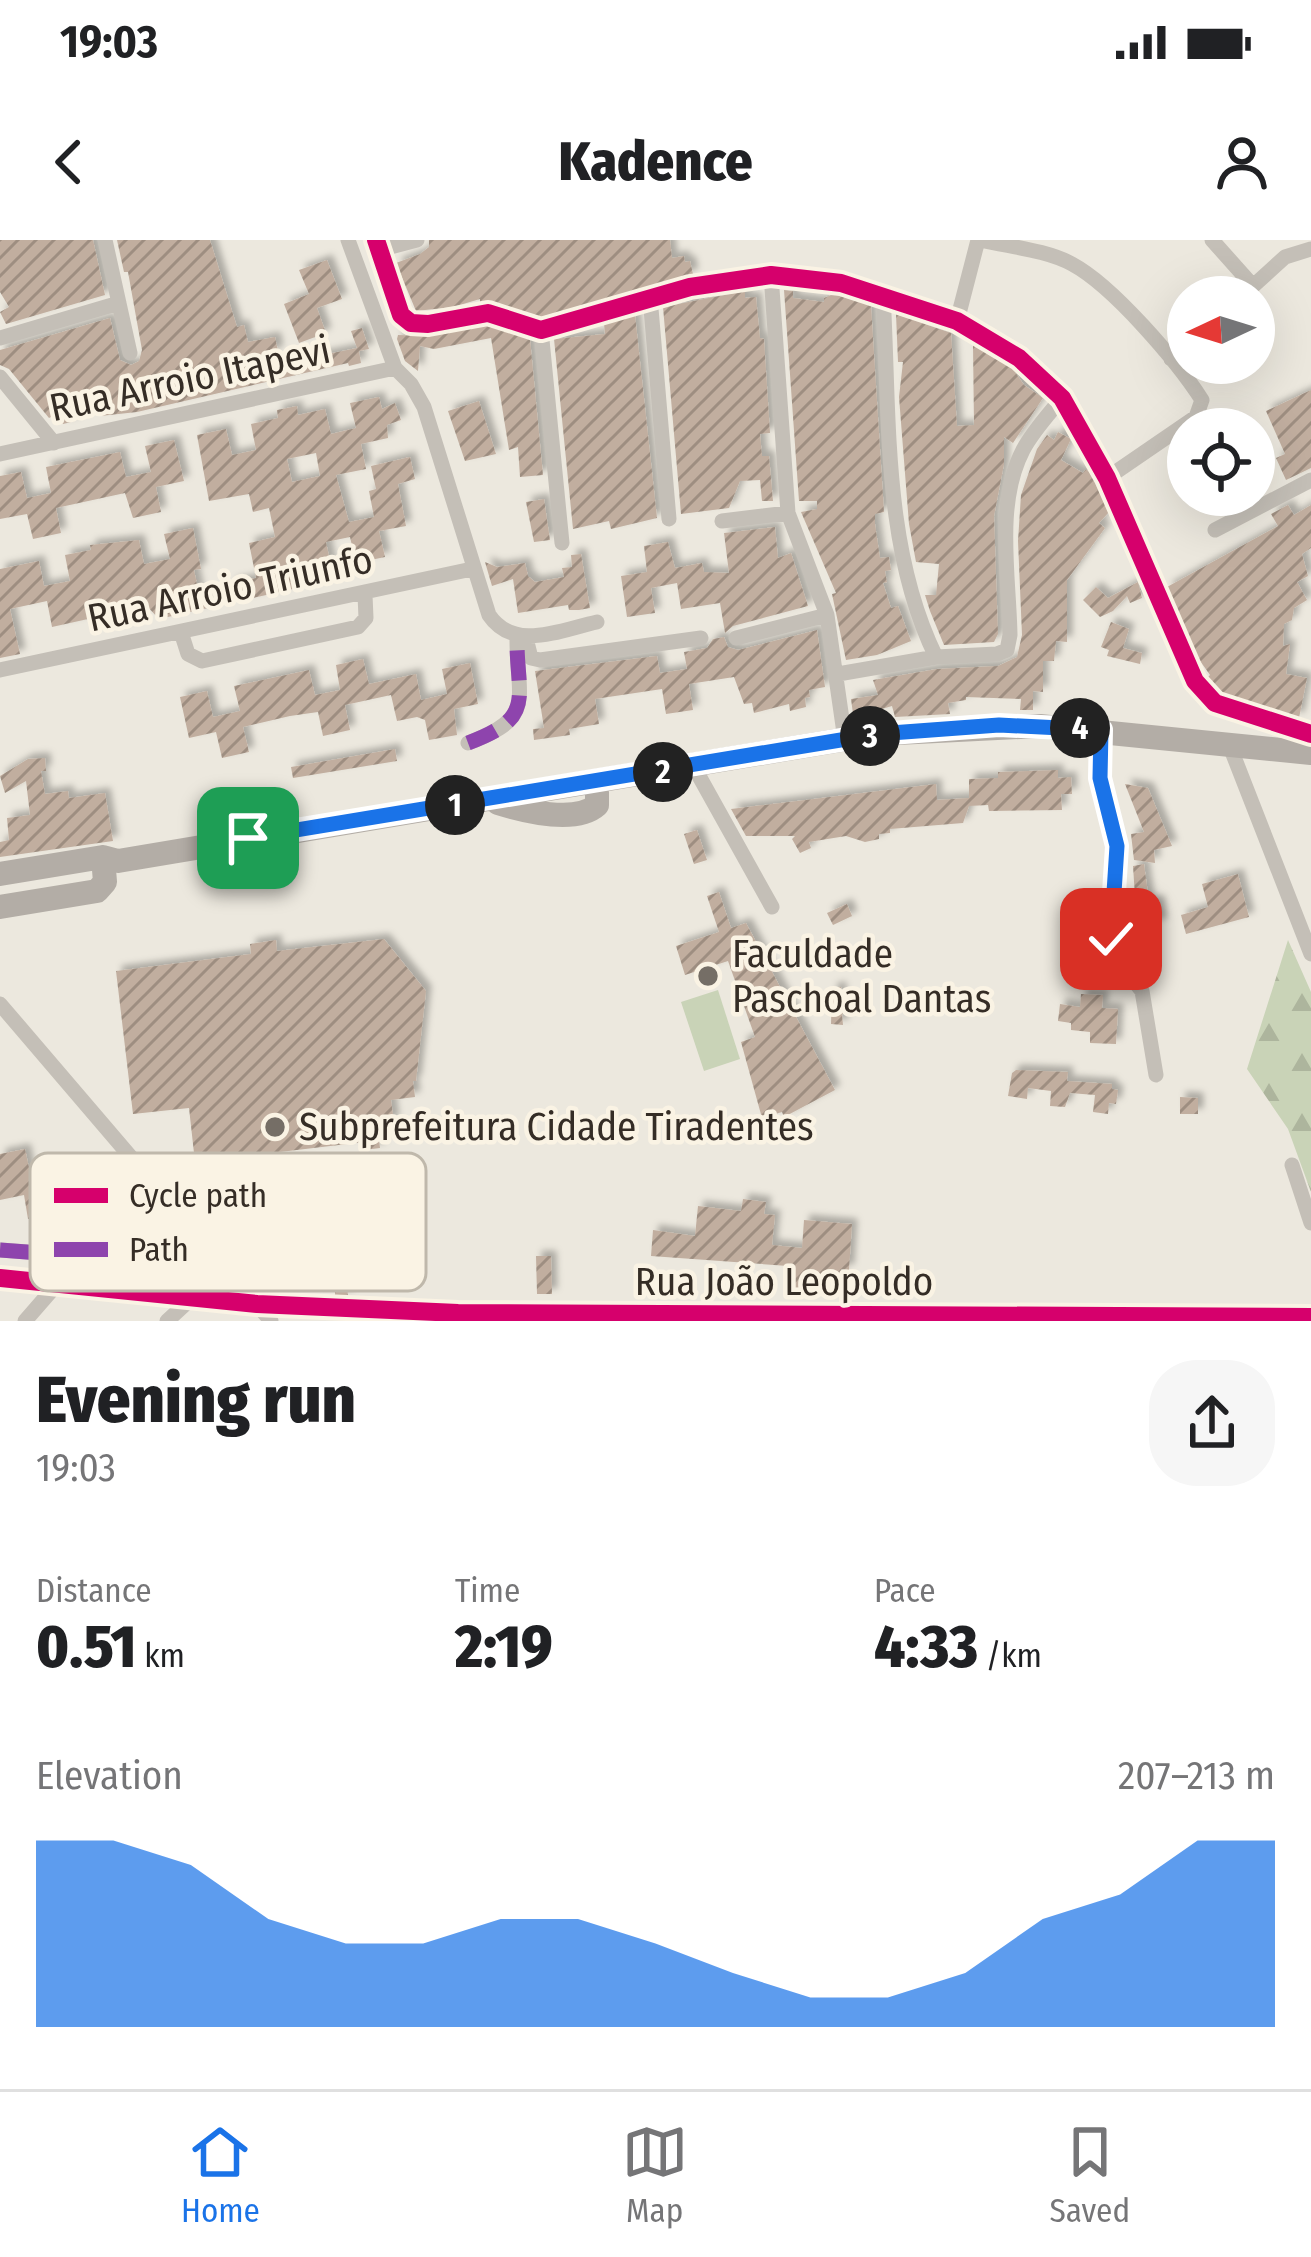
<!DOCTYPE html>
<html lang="en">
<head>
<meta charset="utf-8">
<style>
  body { margin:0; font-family:"Fira Sans Condensed",sans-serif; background:#f6f6f6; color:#202124; height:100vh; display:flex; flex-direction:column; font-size:45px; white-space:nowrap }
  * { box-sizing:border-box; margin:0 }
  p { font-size:39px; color:#757577 }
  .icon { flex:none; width:66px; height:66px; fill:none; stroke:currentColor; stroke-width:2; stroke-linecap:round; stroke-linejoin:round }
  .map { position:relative; height:1081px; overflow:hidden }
  .panel { display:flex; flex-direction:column; background:#fff; flex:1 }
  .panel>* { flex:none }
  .needle { width:78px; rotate:266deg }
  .fabs { position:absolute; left:1167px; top:36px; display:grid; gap:24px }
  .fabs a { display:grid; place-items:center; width:108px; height:108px; border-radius:50%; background:#fff; box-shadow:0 12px 48px #0002; font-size:60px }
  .pin { position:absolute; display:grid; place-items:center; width:102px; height:102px; color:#fff; margin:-51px; border-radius:24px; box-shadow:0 6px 18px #0006 }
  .km { position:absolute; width:60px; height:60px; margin:-30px; border-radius:50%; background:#222; color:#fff; font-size:33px; line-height:60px; text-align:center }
  .round { display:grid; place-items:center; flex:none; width:126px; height:126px; border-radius:48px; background:#f6f6f6 }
  .overview { display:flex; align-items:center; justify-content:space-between; height:204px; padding:0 36px }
  h1 { font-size:66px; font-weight:800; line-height:90px }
  .metrics { display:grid; grid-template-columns:repeat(3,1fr); gap:18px; height:204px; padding:12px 36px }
  .metrics div { display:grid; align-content:center }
  .metrics b { font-size:60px; font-weight:800 }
  .metrics small { font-size:33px; font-weight:400 }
  .metrics p { font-size:33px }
  .chart { height:336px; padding:24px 36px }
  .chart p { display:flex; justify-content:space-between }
  .chart svg { width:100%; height:216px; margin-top:12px; fill:#1a73e8; opacity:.7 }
  .status { display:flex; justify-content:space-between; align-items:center; height:84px; padding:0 60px; background:#fff; direction:ltr }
  .status svg { height:33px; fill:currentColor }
  header { display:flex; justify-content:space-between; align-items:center; height:156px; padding:0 36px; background:#fff; font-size:54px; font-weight:800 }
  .menu { display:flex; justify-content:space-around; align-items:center; height:168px; border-top:3px solid #e0e0e0; background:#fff; font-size:33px; color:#757577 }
  .menu a { display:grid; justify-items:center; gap:6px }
  .menu .active { color:#1a73e8 }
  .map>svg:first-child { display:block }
</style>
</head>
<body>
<div class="status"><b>19:03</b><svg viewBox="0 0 49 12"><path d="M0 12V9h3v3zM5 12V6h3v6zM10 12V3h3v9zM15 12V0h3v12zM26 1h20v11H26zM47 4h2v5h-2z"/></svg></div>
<header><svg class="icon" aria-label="back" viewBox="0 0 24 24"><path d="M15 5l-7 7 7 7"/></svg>Kadence<svg class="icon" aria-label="person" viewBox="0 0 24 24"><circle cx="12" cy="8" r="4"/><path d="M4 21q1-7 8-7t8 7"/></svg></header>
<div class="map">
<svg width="1311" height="1081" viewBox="0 0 1311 1081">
  <defs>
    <pattern id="forest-firs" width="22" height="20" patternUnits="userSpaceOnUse" patternTransform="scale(3)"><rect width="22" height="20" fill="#c9d3b7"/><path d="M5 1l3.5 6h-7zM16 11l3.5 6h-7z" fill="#adb59d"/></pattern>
    <pattern id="building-hatch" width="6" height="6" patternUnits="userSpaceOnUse" patternTransform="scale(3)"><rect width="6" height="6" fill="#c1ae9f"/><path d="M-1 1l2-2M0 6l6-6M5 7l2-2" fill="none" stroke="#9e8e81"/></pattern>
    <filter id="shadow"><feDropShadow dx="5.5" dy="-5.5" stdDeviation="3" flood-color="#0004"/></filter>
  </defs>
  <rect width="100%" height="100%" fill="#ece8de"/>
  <path fill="url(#forest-firs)" d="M1288 700 1311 752V952L1288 889 1247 829Z"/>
  <path fill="#c9d3b7" d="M718 750 740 819 704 831 681 762Z"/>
  <path fill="url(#building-hatch)" fill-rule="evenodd" filter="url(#shadow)" d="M0 0H93L105 55 6 84 0 72 9 67 0 52Z
    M117 0H210L237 87 244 85 248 102 275 97 278 111 257 120 259 128 357 108 351 91 362 88 369 109 359 111 361 123 349 126 348 123 137 172 100 176 95 160 65 167 75 181 63 184 55 175 49 178 9 129 0 125V110L110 78 120 120 131 125 139 121 142 110 128 32H124Z
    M429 0H670L672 18 684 16 685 22 690 21 693 34 541 77 492 62H480V59L453 67 416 71 396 23 420 14 429 7Z
    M327 20 342 59 317 68 326 93 299 103 284 64 309 54 299 30Z
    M784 50 793 51V58L824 62V58L834 54 871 66 884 272 875 274V284L880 318 889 317 891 330 885 331 887 342 883 343 891 368 898 366 911 401 877 415 846 420 832 354 836 353 801 272 817 269V261H799Z
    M745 51V58L756 57 760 98 764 99 770 193 760 194 762 216H769L773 261H762L760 240 740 241 729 268 681 274 663 67Z
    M896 74 951 93 957 186 974 185 973 105 1013 129 1024 145 1043 158 1013 203 1004 197V224L994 276 998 394 994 402 944 405 930 371 925 355H936L939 324 916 322 909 284 899 157 903 122H898Z
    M635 75 657 278 611 289 609 281 573 289 554 99 605 94 604 84Z
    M487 85 530 99 543 235 520 237 518 207 509 210 491 98 434 109 420 106 418 131 405 121 397 99 398 95 430 96Z
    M1311 150V228L1286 240 1276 218 1285 214 1266 171Z
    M379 157 382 169 395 163 401 180 387 185 388 198 361 204 366 229 336 235 349 282 374 277 369 251 376 249 371 226 410 217 415 239 398 244 406 286 379 291 385 317 356 323 350 297 326 302 334 340 235 362 231 343 256 338 249 303 275 297 269 268 253 272 249 254 209 261 197 195 226 189 232 215 256 210 251 184 278 178 277 170 297 166 298 175 325 169 331 194 356 188 350 163ZM316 213 320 236 292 242 287 219Z
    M479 161 496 214 465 221 448 171Z
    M1058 192 1071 199 1061 220 1083 233 1086 229 1090 233 1109 272 1099 283 1105 288 1067 340V402L1056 401 1054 421H1043V452L1033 451V470H1020L1021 459 966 457V460L948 463 950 474 895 477 892 466 868 473 869 479 854 481 851 459 878 455 873 440 937 429 998 426 1017 417 1022 395 1018 301 1021 255 1037 209 1047 195 1054 200Z
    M174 200 184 241 156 247 161 272 133 278 125 253 56 268 61 293 33 299 27 274 0 279V236L21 232 27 258 51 253 46 227 120 212 126 237 151 232 145 206Z
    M544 259 550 300 534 302 526 262Z
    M1288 265 1294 275 1311 265V308L1302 314 1308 336 1297 342 1307 360 1294 368 1292 380 1284 384 1283 406 1290 404 1286 434 1307 438 1299 478 1222 453 1208 437 1210 435 1198 418 1167 347 1278 286 1271 274Z
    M775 287 778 318 791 313 808 366 733 386 725 393 720 363 681 369 677 343 651 348 655 373 627 377 621 336 647 332 644 306 668 302 675 328 702 323 704 332 729 333 724 293Z
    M193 288 201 329 194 330 200 359 207 358 212 367 159 379 144 363 124 367 128 386 109 389 106 375 52 387 47 361 10 369 20 414 0 418V329L39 321 44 346 70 341 65 315 91 310 90 305 139 300 144 324 170 319 164 294Z
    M581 314 590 368 579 370H569L568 365 518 373 513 339 492 346 485 322 497 327 525 323 528 336 535 342 564 337 562 328 572 327 571 315Z
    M1138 342 1142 358 1130 363 1127 356 1113 371 1100 377 1083 360 1096 347 1108 358Z
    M1111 382 1129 389 1123 408 1142 413 1140 424 1107 416 1109 410 1101 407Z
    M817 390 825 447 809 450 810 457 805 458 806 467 790 471 789 464 754 473 752 463 744 464 734 437 689 444 693 470 666 474 662 449 595 459 599 484 569 489 570 495 534 500 533 489 544 488 535 431 657 416 660 433 687 429 684 412 707 408 713 399 724 397 728 407 738 410Z
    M363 419 369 444 416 434 421 460 447 454 442 429 470 423 478 464 454 469 457 495 429 500 425 480 417 477 397 481 391 455 345 465 350 490 323 496 318 472 290 476 243 487 249 512 222 518 216 492 189 498 180 457 207 451 213 477 240 471 234 446 309 430 315 455 340 450 336 425Z
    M395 509 397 521 293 538 291 527Z
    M45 518 46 531H41L45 554 68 551 69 558 105 553 113 601 0 617V602L9 600 7 578 30 575 26 541 5 553 0 536 28 519Z
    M1058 530V538L1071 537 1072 554H1061L1062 570 989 571 988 565 969 566 963 583 890 589V593L879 594V599L865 602 846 596 809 602 811 608 800 613 792 599 795 596H746L731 569 936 544 937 560 969 558V539L998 538V532Z
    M1125 544 1148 548 1172 606 1154 610 1155 623 1134 620 1131 594 1144 592Z
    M697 590 707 620 694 624 684 594Z
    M1144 624 1149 661H1159L1162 684 1137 687 1133 626Z
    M1238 634 1249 677 1186 694 1181 675 1208 667 1202 644Z
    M719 652 731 688 746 683 835 850 784 877 782 872 762 878 741 802 755 797 728 721 685 735 676 706 719 692 707 656Z
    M847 664 852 676 833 685 827 673Z
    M384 699 426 751 416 841H413L415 857 391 860 394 882 377 884 380 908 364 910V902L195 922 189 868 133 874 116 731 251 714 250 704 276 700 277 711Z
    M841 747 842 761 847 762 846 774H842L843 785 831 784 832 748Z
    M1081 754 1103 755 1102 768 1118 769 1116 804 1090 803V792L1071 790V783L1058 781 1060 764 1080 767Z
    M1016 830 1068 832 1067 841 1112 844V849L1118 850 1116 864 1109 863 1108 874 1093 872 1095 855 1070 853 1065 867 1050 866 1051 851 1028 848 1027 859 1008 856 1012 833Z
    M1180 857 1198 858V874H1180Z
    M25 909 31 937 83 927 92 971 37 981 36 978 28 979 24 955 0 960V914Z
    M743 959 766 962 764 974 775 975 772 1005 802 1008 804 980 852 984 849 1030 841 1029 840 1043 809 1040 808 1052 786 1050 788 1026 651 1016 653 990 695 996 698 966 741 971Z
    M253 984 266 985 268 997 274 995 278 1009 309 1010 311 1023 332 1020 329 989 343 990 342 1003 379 1004 378 1034 346 1032 348 1056 335 1055V1050L320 1052 318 1036 297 1038 295 1028 271 1041 255 1012 241 1016 236 1004 226 1009 211 992Z
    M536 1016H551L552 1054H537Z"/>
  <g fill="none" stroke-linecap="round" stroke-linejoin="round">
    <path stroke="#c4bfb7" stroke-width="15" d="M105 0 130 113
      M348 0 395 128 411 144 424 167 489 375C514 412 560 390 597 382
      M376 0 401 75 411 83 428 84 488 73 541 90 690 47 771 35 841 43 957 81 1019 118 1062 158 1107 238 1195 441 1215 463 1311 494
      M981 0C1010 7 1046 10 1072 24 1113 46 1177 121 1202 160L1196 177 1107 238
      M1212 0 1253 46
      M379 10 417 0
      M771 35 788 273 827 375 845 500
      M883 55C890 175 882 307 936 417
      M650 57 669 279
      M1241 57 1285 17 1311 9
      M957 81 978 0
      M541 90 562 303
      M0 98 119 63
      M1171 119 1188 104
      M0 137 54 203
      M0 214 395 128
      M722 281 788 273
      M1215 290 1311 240
      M181 392 188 414 202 421 358 387 366 378 365 355
      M526 398 531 418 540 420 701 398
      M736 398 827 375
      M0 430 472 329
      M838 434 936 417 997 414 1007 410 1010 395C1009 336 995 264 1023 210 1033 191 1049 174 1062 158
      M1101 490 1100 538 1117 606 1112 714 1142 751 1156 835
      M468 503C538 477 516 458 517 396
      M1229 504 1311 714
      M694 527 772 667
      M0 764 271 1081
      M1292 925 1311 983
      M0 1010 164 1022
      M0 1038 257 1064 458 1073 1311 1077
      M25 1081 58 1043
      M167 1081 192 1058"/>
    <path stroke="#b3ada6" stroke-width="24" d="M498 563C524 571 576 584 597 565V543
      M0 634 103 617 118 621 877 494 1040 486 1311 513
      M0 667 97 651 105 642 103 617"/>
    <path stroke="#8e44ad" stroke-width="15" stroke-dasharray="30 15" stroke-linecap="butt" d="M468 503C538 477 516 458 517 396
      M0 1010 164 1022"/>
    <defs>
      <path id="cycleway" d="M376 0 401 75 411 83 428 84 488 73 541 90 690 47 771 35 841 43 957 81 1019 118 1062 158 1107 238 1195 441 1215 463 1311 494
        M0 1038 257 1064 458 1073 1311 1077"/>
    </defs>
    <use href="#cycleway" stroke="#faf3e4" stroke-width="26"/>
    <use href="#cycleway" stroke="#d6006c" stroke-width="18"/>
  </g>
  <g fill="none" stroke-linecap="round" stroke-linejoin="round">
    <defs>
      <path id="route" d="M248 598 877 494 999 485 1101 490 1100 538 1117 606 1111 699"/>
    </defs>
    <use href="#route" stroke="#fff" stroke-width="24"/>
    <use href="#route" stroke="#1a73e8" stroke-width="15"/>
  </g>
  <g fill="#756e66" stroke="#faf3e4" stroke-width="4.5">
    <circle cx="708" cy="736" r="12"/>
    <circle cx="275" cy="887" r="12"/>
  </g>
  <g text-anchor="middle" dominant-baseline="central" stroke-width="9" stroke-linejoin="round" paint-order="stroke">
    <g font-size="39" fill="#352d26" stroke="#faf3e4">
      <text transform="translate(190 139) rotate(-12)">Rua Arroio Itapevi</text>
      <text transform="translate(230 349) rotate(-12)">Rua Arroio Triunfo</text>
      <text x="784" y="1042">Rua João Leopoldo</text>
    </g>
    <g font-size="39" fill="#352d26" stroke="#faf3e4" text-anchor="start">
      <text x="732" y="714">Faculdade<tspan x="732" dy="45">Paschoal Dantas</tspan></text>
      <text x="299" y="887">Subprefeitura Cidade Tiradentes</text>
    </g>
  </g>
  <rect x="30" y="913" width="396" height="138" rx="18" fill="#faf3e4" stroke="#bfb8ab" stroke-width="3"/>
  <rect x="54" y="948" width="54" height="15" fill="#d6006c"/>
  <rect x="54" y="1002" width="54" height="15" fill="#8e44ad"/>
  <g font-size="33" fill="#352d26">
    <text x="129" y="967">Cycle path</text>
    <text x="129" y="1021">Path</text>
  </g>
</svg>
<div class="fabs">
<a><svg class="needle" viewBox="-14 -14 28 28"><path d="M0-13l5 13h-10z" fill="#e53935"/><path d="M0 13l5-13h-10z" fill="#757577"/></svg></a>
<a><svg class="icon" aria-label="locate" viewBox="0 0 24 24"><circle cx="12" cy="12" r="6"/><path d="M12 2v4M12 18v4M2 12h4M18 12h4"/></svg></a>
</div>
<div class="pin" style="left:248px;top:598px;background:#1e9e55"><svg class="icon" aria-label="arrive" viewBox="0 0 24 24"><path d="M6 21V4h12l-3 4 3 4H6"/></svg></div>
<div class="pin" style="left:1111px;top:699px;background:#d93025"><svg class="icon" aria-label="check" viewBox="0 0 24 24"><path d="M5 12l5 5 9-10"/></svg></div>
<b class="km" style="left:455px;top:565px">1</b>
<b class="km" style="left:663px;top:532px">2</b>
<b class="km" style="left:870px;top:496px">3</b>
<b class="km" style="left:1080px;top:488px">4</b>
</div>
<section class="panel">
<div class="overview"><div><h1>Evening run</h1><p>19:03</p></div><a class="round"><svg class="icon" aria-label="share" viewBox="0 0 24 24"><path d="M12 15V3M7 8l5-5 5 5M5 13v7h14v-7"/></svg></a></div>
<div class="metrics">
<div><p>Distance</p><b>0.51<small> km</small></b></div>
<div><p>Time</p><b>2:19</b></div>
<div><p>Pace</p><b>4:33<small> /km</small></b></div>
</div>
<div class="chart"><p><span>Elevation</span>207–213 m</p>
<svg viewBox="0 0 160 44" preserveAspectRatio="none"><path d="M0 44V6L10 6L20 11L30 22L40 27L50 27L60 22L70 22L80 27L90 33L100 38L110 38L120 33L130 22L140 17L150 6L160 6V44z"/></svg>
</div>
</section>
<nav class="menu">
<a class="active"><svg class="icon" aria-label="home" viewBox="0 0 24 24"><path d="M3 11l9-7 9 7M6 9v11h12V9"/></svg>Home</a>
<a><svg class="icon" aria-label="map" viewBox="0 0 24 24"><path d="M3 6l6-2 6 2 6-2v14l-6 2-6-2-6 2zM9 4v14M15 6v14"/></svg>Map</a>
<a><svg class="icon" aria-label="saved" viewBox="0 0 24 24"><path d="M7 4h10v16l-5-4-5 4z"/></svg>Saved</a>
</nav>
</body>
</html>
